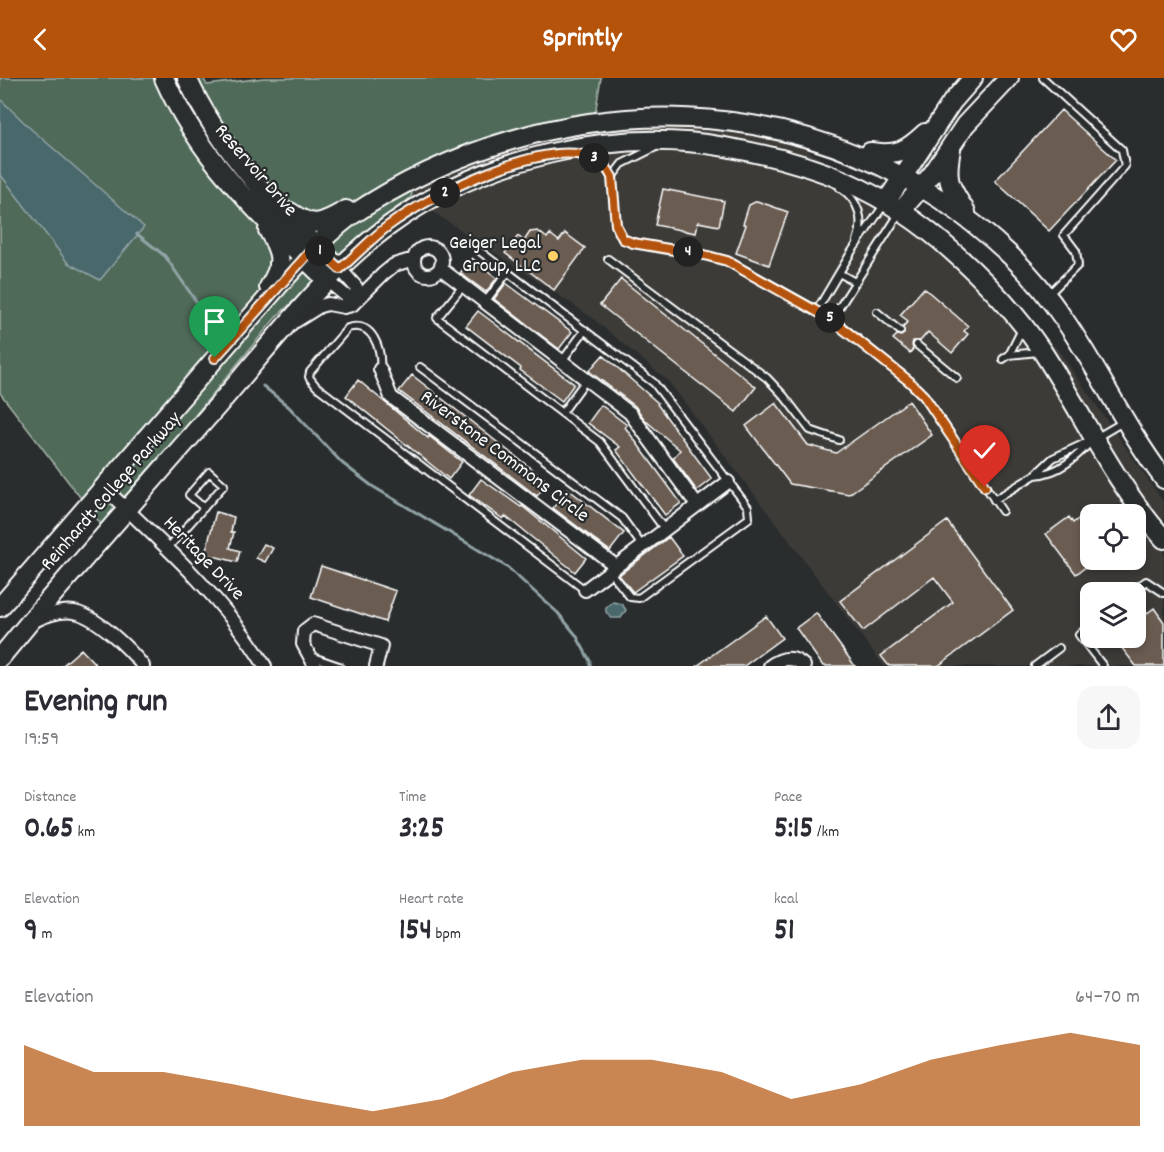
<!DOCTYPE html>
<html lang="en">
<head>
<meta charset="utf-8">
<style>
  body { margin:0; font-family:Dekko,sans-serif; background:#f7f7f7; color:#2b2b33; height:100vh; display:flex; flex-direction:column; font-size:22px; white-space:nowrap }
  * { box-sizing:border-box; margin:0 }
  p { font-size:20px; color:#7c7c81 }
  .icon { flex:none; width:33px; height:33px; fill:none; stroke:currentColor; stroke-width:2; stroke-linecap:round; stroke-linejoin:round }
  .map { position:relative; height:588px; overflow:hidden }
  .details { display:flex; flex-direction:column; background:#fff; flex:1 }
  .details>* { flex:none }
  .controls { position:absolute; left:1080px; top:426px; display:grid; gap:12px }
  .controls a { display:grid; place-items:center; width:66px; height:66px; border-radius:12px; background:#fff; box-shadow:0 3px 9px #0003; font-size:30px }
  .pin { position:absolute; display:grid; place-items:center; width:51px; height:51px; color:#fff; margin:-62px -26px; border-radius:50% 50% 50% 0; rotate:-45deg; box-shadow:0 0 6px #0007 }
  .pin .icon { rotate:45deg }
  .km { position:absolute; width:30px; height:30px; margin:-15px; border-radius:50%; background:#222; color:#fff; font-size:16px; line-height:30px; text-align:center }
  .round { display:grid; place-items:center; flex:none; width:63px; height:63px; border-radius:18px; background:#f7f7f7 }
  .overview { display:flex; align-items:center; justify-content:space-between; height:102px; padding:0 24px }
  h1 { font-size:33px; font-weight:800; line-height:45px }
  .metrics { display:grid; grid-template-columns:repeat(3,1fr); gap:9px; height:102px; padding:6px 24px }
  .metrics div { display:grid; align-content:center }
  .metrics b { font-size:30px; font-weight:800 }
  .metrics small { font-size:16px; font-weight:400 }
  .metrics p { font-size:16px }
  .chart { height:168px; padding:12px 24px }
  .chart p { display:flex; justify-content:space-between }
  .chart svg { width:100%; height:108px; margin-top:6px; fill:#b45309; opacity:.7 }
  header { display:flex; justify-content:space-between; align-items:center; height:78px; padding:0 24px; background:#b45309; color:#fff; font-size:27px; font-weight:800 }
  .map>svg:first-child { display:block }
</style>
</head>
<body>
<header><svg class="icon" aria-label="back" viewBox="0 0 24 24"><path d="M15 5l-7 7 7 7"/></svg>Sprintly<svg class="icon" aria-label="heart" viewBox="0 0 24 24"><path d="M12 20l-8-8c-3-5 5-10 8-4 3-6 11-1 8 4z"/></svg></header>
<div class="map">
<svg width="1164" height="588" viewBox="0 0 1164 588">
  <rect width="100%" height="100%" fill="#2a2d2e"/>
  <filter id="ink" filterUnits="userSpaceOnUse"><feTurbulence type="fractalNoise" baseFrequency=".0167" numOctaves="2"/><feDisplacementMap in="SourceGraphic" scale="12" xChannelSelector="R" yChannelSelector="G"/><feConvolveMatrix kernelMatrix="1 2 1 2 8 2 1 2 1" color-interpolation-filters="sRGB"/></filter>
  <g filter="url(#ink)">
    <path fill="#3d3b38" fill-rule="evenodd" d="M595 36 777 54 951 160 1059 273 1164 425V588H884L669 304 590 238 411 119 418 91 493 57ZM1090 436H1136V482H1090ZM1090 514H1136V560H1090Z"/>
    <path fill="#506b59" stroke="#a8b5ac" stroke-width="1.5" d="M0 0H203L207 7 264 0H601L595 36 493 57 418 91 411 119 277 238 103 449 0 315Z"/>
    <path fill="#49676c" stroke="#92a4a7" stroke-width="1.5" d="M0 21 31 51 144 149 100 202 68 185 0 96Z
      M613 524 622 526 626 532 621 540H611L606 534V530Z"/>
    <g fill="none" stroke-linecap="round" stroke-linejoin="round">
      <path stroke="#92a4a7" stroke-width="3" d="M137 156 165 178 217 254
        M263 308 289 329 342 385 372 408 507 489 558 535 576 557 590 583V588"/>
    </g>
    <path fill="#6a5c51" stroke="#fff" stroke-width="1.5" d="M1061 32 1116 82 1049 153 995 103Z
      M663 111 724 123 719 148 698 144 696 155 655 147Z
      M757 123 788 134 769 187 736 175 746 147 743 146 749 127Z
      M538 153 547 160 550 156 559 163 565 155 585 170 554 212 505 175 518 158 524 163 530 154Z
      M472 180 497 200 486 214 460 195Z
      M621 201 756 309 736 334 600 227Z
      M506 205 572 254 559 271 494 221Z
      M924 210 968 248 964 253 968 256 952 275 928 254 920 263H913L912 267 913 271 910 275 893 261 897 257 901 258 904 256 903 249 908 243 900 237Z
      M478 233 574 306 562 323 520 292 521 290 466 248Z
      M603 277 658 325 657 326 712 401 697 413 673 380 680 372 645 342 635 328 589 293Z
      M412 297 548 404 537 418 399 313Z
      M358 302 428 360 429 358 462 384 449 401 346 318Z
      M909 323 932 357 849 416 790 406 746 348 776 325 808 367 836 375Z
      M601 327 627 347 625 349 681 425 665 437 616 372 620 369 588 345Z
      M481 401 521 429 522 428 586 480 575 494 505 438 503 441 469 417Z
      M568 411 624 455 610 473 553 430Z
      M216 434 234 439 231 454H234L230 470 240 473 237 484 205 476Z
      M1082 438 1090 449 1086 453 1090 459V486L1076 496 1046 456 1069 439 1073 445Z
      M947 443 1013 532 938 588H889L881 578 953 524 934 499 863 553 840 523Z
      M669 459 683 478 633 514 619 497Z
      M264 466 273 470 265 484 256 480Z
      M321 488 396 513 385 544 311 519Z
      M1154 530 1164 544V588H1136L1114 560H1136V544Z
      M816 535 855 588H823L796 550Z
      M766 538 782 560 744 588H697Z
      M81 571 97 588H62Z"/>
    <g fill="none" stroke-linecap="round" stroke-linejoin="round">
      <defs>
        <path id="lane" d="M1043 0 1122 72 1125 88 1064 157 1076 173 1078 187 1048 217
          M580 77C595 80 605 85 612 99L616 147 623 161 633 165 704 177 727 183 832 241 909 303 924 318 1002 433
          M612 99 622 86 654 70
          M840 110C859 122 865 142 857 163
          M481 174 654 305 748 429 749 440 639 520 630 519 610 494
          M608 181 767 300 784 318 810 352 839 362
          M839 195 855 204
          M463 208 437 240 600 364 665 452
          M485 224 508 194
          M817 232 852 173 884 127
          M877 234 900 253
          M832 241 899 136
          M917 267 957 300
          M1009 277 1022 251
          M1003 281 1009 277 1038 274
          M562 283 585 252
          M420 289 622 440 643 469
          M380 291C382 272 373 242 348 250L310 294 309 299 316 308 585 512
          M562 335 586 302
          M1035 397C1060 395 1075 380 1092 363
          M994 422 1035 397 1053 380 1094 361 1123 344
          M167 471 224 407 209 394 189 417 204 430
          M1131 514 1146 503 1164 515
          M1090 547 1079 557 1103 588
          M310 578 339 588
          M1035 588 1059 570"/>
        <path id="street" d="M414 183a14 14 0 1 1 28 0a14 14 0 1 1-28 0Z
          M440 190 630 335 697 427
          M328 203 346 218 358 220 356 209 340 191
          M296 243 320 228 328 226 344 229 352 227 383 196 394 187 414 181
          M380 291 391 319 616 488
          M103 409C161 464 223 519 265 588
          M585 512 728 404
          M34 543C46 537 59 532 74 534 96 538 129 570 143 588
          M315 588 303 566 304 553 313 546 381 568 376 588
          M770 588C781 580 793 577 804 588"/>
        <path id="secondary" d="M164 0C201 84 263 140 328 203
          M187 0C221 75 281 136 340 191
          M951 71C945 103 949 107 966 134
          M870 74C897 78 906 73 925 55
          M886 124 952 24 973 0
          M901 133 933 95 965 47 1009 0
          M290 134C315 151 321 146 346 132
          M268 152C282 176 284 185 269 209
          M0 529 278 208C300 184 323 159 349 139 554 0 827 1 1012 179 1080 244 1109 328 1164 401
          M0 580 38 534C98 464 159 395 220 325 273 264 324 195 390 147 483 80 612 49 725 69 813 84 885 112 952 173 986 203 1017 236 1042 273 1083 336 1114 405 1164 461"/>
      </defs>
      <use href="#lane" stroke="#fff" stroke-width="10"/>
      <use href="#street" stroke="#fff" stroke-width="16"/>
      <use href="#secondary" stroke="#fff" stroke-width="22"/>
      <use href="#lane" stroke="#2a2d2e" stroke-width="6"/>
      <use href="#street" stroke="#2a2d2e" stroke-width="12"/>
      <use href="#secondary" stroke="#2a2d2e" stroke-width="18"/>
    </g>
  </g>
  <g fill="none" stroke-linecap="round" stroke-linejoin="round" filter="url(#ink)">
    <defs>
      <path id="route" d="M215 280 315 168 340 191C356 177 371 161 388 148 429 118 544 59 593 80 602 83 608 91 612 99L616 147 623 161 633 165 704 177 727 183 832 242 909 303 924 318 985 409"/>
    </defs>
    <use href="#route" stroke="#fff" stroke-width="12"/>
    <use href="#route" stroke="#b45309" stroke-width="8"/>
  </g>
  <circle fill="#ffd166" stroke="#2a2d2e" stroke-width="2" cx="553" cy="178" r="6"/>
  <g text-anchor="middle" dominant-baseline="central" stroke-width="4.5" stroke-linejoin="round" paint-order="stroke">
    <g font-size="20" fill="#fff" stroke="#2a2d2e">
      <text transform="translate(255 93) rotate(49)">Reservoir Drive</text>
      <text transform="translate(504 379) rotate(37)">Riverstone Commons Circle</text>
      <text transform="translate(112 414) rotate(-49)">Reinhardt College Parkway</text>
      <text transform="translate(203 481) rotate(46)">Heritage Drive</text>
    </g>
    <g font-size="20" fill="#fff" stroke="#2a2d2e" text-anchor="end">
      <text x="541" y="166">Geiger Legal<tspan x="541" dy="23">Group, LLC</tspan></text>
    </g>
  </g>
</svg>
<div class="controls">
<a><svg class="icon" aria-label="locate" viewBox="0 0 24 24"><circle cx="12" cy="12" r="6"/><path d="M12 2v4M12 18v4M2 12h4M18 12h4"/></svg></a>
<a><svg class="icon" aria-label="layers" viewBox="0 0 24 24"><path d="M12 4l9 5-9 5-9-5zM3 14l9 5 9-5"/></svg></a>
</div>
<div class="pin" style="left:215px;top:280px;background:#1e9e55"><svg class="icon" aria-label="arrive" viewBox="0 0 24 24"><path d="M6 21V4h12l-3 4 3 4H6"/></svg></div>
<div class="pin" style="left:985px;top:409px;background:#d93025"><svg class="icon" aria-label="check" viewBox="0 0 24 24"><path d="M5 12l5 5 9-10"/></svg></div>
<b class="km" style="left:320px;top:173px">1</b>
<b class="km" style="left:445px;top:115px">2</b>
<b class="km" style="left:594px;top:80px">3</b>
<b class="km" style="left:688px;top:174px">4</b>
<b class="km" style="left:830px;top:240px">5</b>
</div>
<section class="details">
<div class="overview"><div><h1>Evening run</h1><p>19:59</p></div><a class="round"><svg class="icon" aria-label="share" viewBox="0 0 24 24"><path d="M12 15V3M7 8l5-5 5 5M5 13v7h14v-7"/></svg></a></div>
<div class="metrics">
<div><p>Distance</p><b>0.65<small> km</small></b></div>
<div><p>Time</p><b>3:25</b></div>
<div><p>Pace</p><b>5:15<small> /km</small></b></div>
</div>
<div class="metrics">
<div><p>Elevation</p><b>9<small> m</small></b></div>
<div><p>Heart rate</p><b>154<small> bpm</small></b></div>
<div><p>kcal</p><b>51</b></div>
</div>
<div class="chart"><p><span>Elevation</span>64–70 m</p>
<svg viewBox="0 0 160 44" preserveAspectRatio="none"><path d="M0 44V11L10 22L20 22L30 27L40 33L50 38L60 33L70 22L80 17L90 17L100 22L110 33L120 27L130 17L140 11L150 6L160 11V44z"/></svg>
</div>
</section>
</body>
</html>
